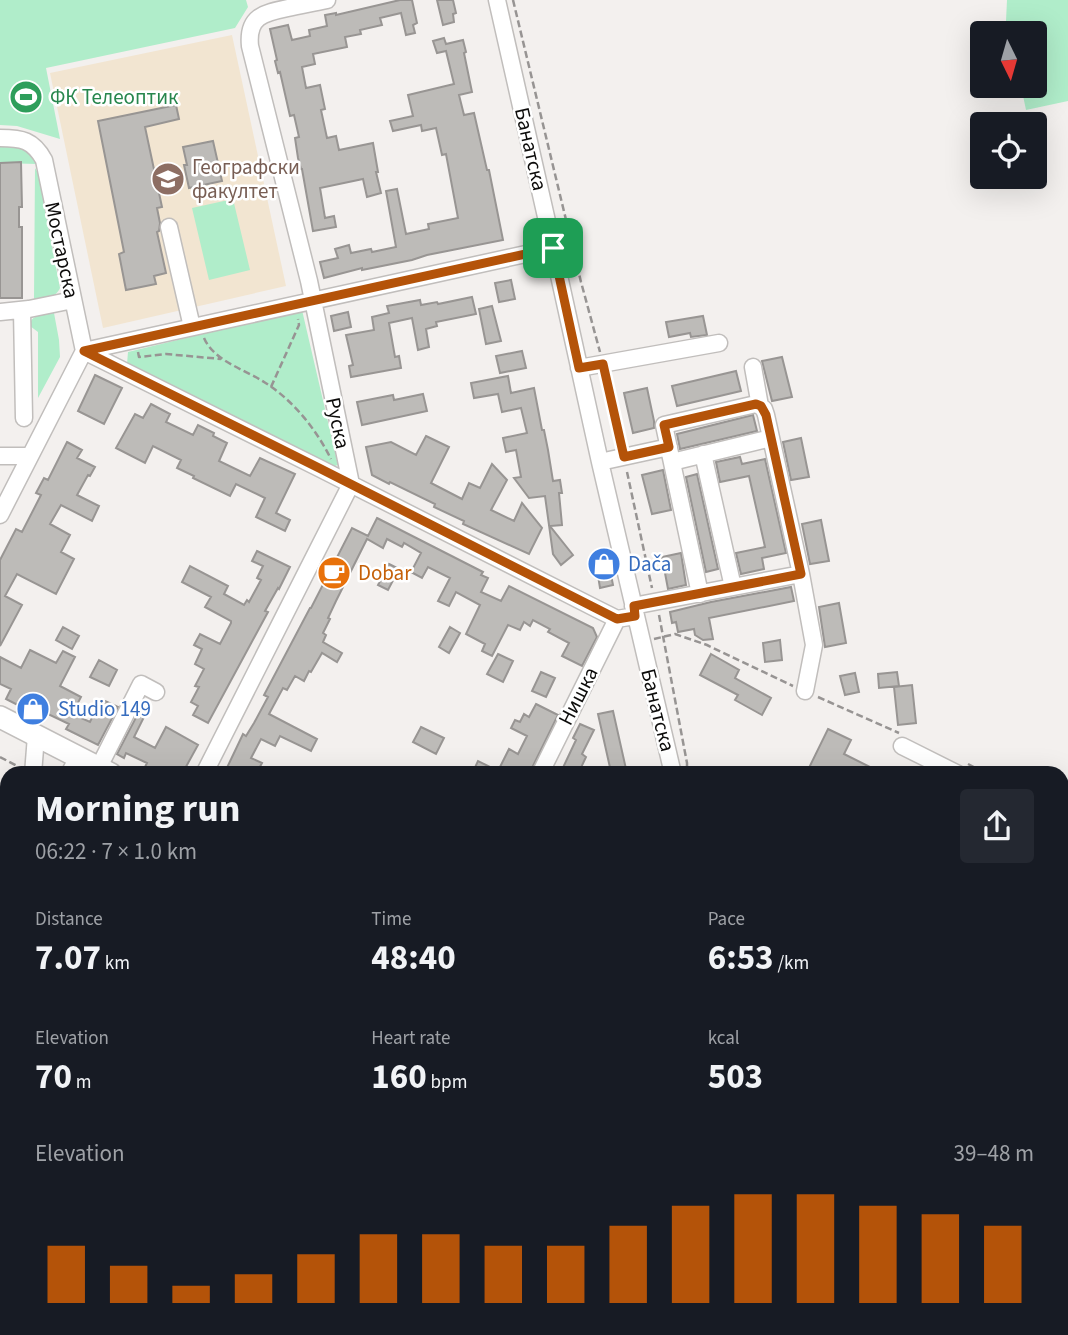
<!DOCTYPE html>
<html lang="en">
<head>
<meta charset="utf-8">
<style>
  body { margin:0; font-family:"Source Sans 3",sans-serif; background:#242831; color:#f1f3f6; height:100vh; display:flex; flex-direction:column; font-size:26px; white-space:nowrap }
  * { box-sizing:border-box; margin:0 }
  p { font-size:23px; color:#9ea1a6 }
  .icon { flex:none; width:38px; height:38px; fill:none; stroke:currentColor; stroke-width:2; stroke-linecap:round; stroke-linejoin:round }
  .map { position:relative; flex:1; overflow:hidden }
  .sheet { position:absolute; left:0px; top:766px; width:1069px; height:569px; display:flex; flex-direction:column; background:#171b24; border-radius:21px 21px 0 0; box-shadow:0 7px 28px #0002 }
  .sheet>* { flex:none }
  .needle { width:46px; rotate:175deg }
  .tools { position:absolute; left:970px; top:21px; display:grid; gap:14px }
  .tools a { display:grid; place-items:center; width:77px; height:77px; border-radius:7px; background:#171b24; box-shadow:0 7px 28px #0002; font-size:35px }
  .pin { position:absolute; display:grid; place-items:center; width:60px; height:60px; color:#fff; margin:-30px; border-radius:14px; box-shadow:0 4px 10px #0006 }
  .round { display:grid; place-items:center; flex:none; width:74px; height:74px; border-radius:7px; background:#242831 }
  .overview { display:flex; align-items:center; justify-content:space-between; height:119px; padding:0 35px }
  h1 { font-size:38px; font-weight:700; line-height:52px }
  .metrics { display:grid; grid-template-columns:repeat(3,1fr); gap:10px; height:119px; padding:7px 35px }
  .metrics div { display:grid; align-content:center }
  .metrics b { font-size:35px; font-weight:700 }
  .metrics small { font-size:19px; font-weight:400 }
  .metrics p { font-size:19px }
  .chart { height:196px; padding:14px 35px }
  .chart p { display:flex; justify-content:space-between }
  .chart svg { width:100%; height:126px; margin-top:7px; stroke:#b45309; stroke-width:6 }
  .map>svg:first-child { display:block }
</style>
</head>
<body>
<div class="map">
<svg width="1068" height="1335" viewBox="0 0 1068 1335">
  <rect width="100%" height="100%" fill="#f3f0ee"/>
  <path fill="#f2e5d1" d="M232 35 286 286 103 328 50 73Z"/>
  <path fill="#b0edca" d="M0 0H246L248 7 235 28 46 68 60 139 17 126 0 125Z
    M1007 0H1068V101L1026 110 1021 86H1034V33H1009L1006 21Z
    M0 144C16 146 30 149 37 164L0 163Z
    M35 168 38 173 60 288C55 299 45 298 34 299Z
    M233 199 250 270 209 280 192 208Z
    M302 310 338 465 332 467 127 364 128 352Z
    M54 313 59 340 60 357 38 398V332L30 326C30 314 44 315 54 313Z"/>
  <path fill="#bdbbb8" stroke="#989593" stroke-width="2" d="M400 0H412L417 23 413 25 415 33 406 35 401 13 380 18 382 25 360 30 361 34 345 37 347 47 313 54 315 64 302 67 306 88 320 85 325 109 321 110 327 138 336 136 339 150 373 143 378 172H376L381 193 367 197 363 179 320 188 325 218 334 216 336 227 313 231 302 169H301L298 158 295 138 299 137 294 115 290 116 280 72 278 73 275 61 277 60 270 29 288 25 292 40 310 36 309 30 327 26 325 15 336 13V15Z
    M437 0H453L456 13 453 14 454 22 443 25Z
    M444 38 446 44 463 40 466 52 464 53 472 92 459 95 464 115 474 113 487 170H489L503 240 427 255 412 260 362 270V268L324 278 320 262 338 258 335 249 349 245 351 253 371 249 372 252 396 247 386 191 397 189 406 234 429 229 428 224 458 218 446 154 442 155 436 128 422 131 421 125 393 131 390 121 413 116 408 95 454 84 446 51 437 53 433 41Z
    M176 105 179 119 145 127 162 207 157 208 160 223 159 231 157 232 166 273 154 276 156 284 126 290 119 254 124 252 98 121Z
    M213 141 222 181 189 188 184 165H187L183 147Z
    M21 162 22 207H19V227H22V298H0V163Z
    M511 280 515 299 499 302 495 283Z
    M472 297 476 314 436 322 437 326 426 329 429 347 418 350 412 318 389 323 395 357 399 356 401 368 351 377 349 366 353 365 346 335 374 330 372 317 389 313 387 306 420 300 421 305 437 302 438 304Z
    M492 306 501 341 486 344 479 309Z
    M348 312 351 327 334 331 331 316Z
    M703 316 707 335 691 337 690 333 669 337 666 322Z
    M522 351 526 368 500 373 496 356Z
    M782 357 792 397 772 401 762 361Z
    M736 371 741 391 677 406 672 386Z
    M95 375 122 388 104 424 78 411Z
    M508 376 511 393 534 388 542 430H544L548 450 553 481 560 480 562 493H559L562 525 550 526 573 555 561 565 553 554 545 496 529 498 514 478 521 477 516 450 506 452 503 438 527 433 521 408 502 412 498 394 474 398 471 383Z
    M647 388 654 421V428L633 433 624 393Z
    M423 394 427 411 362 425 357 402 393 395 394 400Z
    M151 404 170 414 166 422 193 435 198 425 214 433 213 436 227 443 219 461 250 476 260 458 295 474 276 513 290 520 285 531 256 517 265 498 236 484 230 496 193 478 194 476 177 468 181 460 153 446 145 463 116 448 135 414 143 418Z
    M753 415 757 431 680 449 677 434Z
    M426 436 449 447 431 483 462 499 469 483 480 488 492 464 507 480 491 510 514 521 522 503 542 528 529 554 463 524 464 521 434 507 435 504 390 482 389 484 372 475 366 447 391 442 416 455Z
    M801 438 809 477 791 480 783 442Z
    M67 442 82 450 77 458 95 467 90 476 88 475 77 495 99 506 92 521 61 505 50 524 70 535 61 552 74 559 56 594 17 574 5 596 22 605 0 646V560L16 529 22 532 41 495 36 493 44 478 48 480Z
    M740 457 742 464 765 459 786 553 762 558 764 569 741 574 736 553 765 547 749 476 720 482 716 462Z
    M663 470 671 510 652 514 642 475Z
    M697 474 718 569 706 572 686 477Z
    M377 518 483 572 481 575 488 578 481 592 501 601 509 586 593 628 597 637 582 666 562 656 569 643 548 632 550 629 533 620 530 626 524 622 520 630 508 625 492 656 482 651 485 644 466 634 480 605 456 592 449 606 438 601 450 578 428 567 422 578 411 572 421 553 404 543 402 547 387 539 383 548 367 539 336 601 328 618 330 619 323 633 326 635 323 642 342 653 337 662 322 653 311 672 309 671 304 681 295 676 287 690 283 688 269 714 317 739 311 751 280 736 275 746 261 739 251 758 262 763 256 774H224L243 734 246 736 254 723 268 697 264 695 310 608H311L352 528 368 536Z
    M821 520 829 561 810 564 802 524Z
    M257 551 290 567 279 589 278 588 265 611 268 612 208 723 193 715 198 706 191 702 199 687 195 686 204 669 195 664 202 649 194 645 200 634 220 644 231 623V621L205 607 211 597 182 582 190 566 228 586 224 594 244 605 247 600 249 602 261 580 257 578 263 566 252 561Z
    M681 553 686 585 668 589 662 557Z
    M607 555 613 585 600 588 595 557Z
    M389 564 399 569 388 590 378 585Z
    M791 587 794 601 709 618 713 639 703 640 695 635 694 629 678 632 676 622 672 623 670 612 711 602Z
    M839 603 846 643 825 647 819 607Z
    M63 627 79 636 72 649 56 640Z
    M450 627 460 633 449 653 439 647Z
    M780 640 782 660 765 662 763 643Z
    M30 650 56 663 63 651 75 657 60 686 81 697 72 714 90 722 101 699 118 707 98 745 66 729 69 724 46 713 43 718 6 699 11 689 0 684V657L21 668Z
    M498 654 513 661 503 682 487 674Z
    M711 654 739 670 735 678 771 698 762 715 735 700 738 695 700 675Z
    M99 660 117 670 109 686 90 677Z
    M541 672 555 678 546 697 532 691Z
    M897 672 899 686 879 688 878 674Z
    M855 673 859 692 845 695 840 676Z
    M912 685 916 723 898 725 894 687Z
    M144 702 150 705 134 737 155 748 166 727 198 745 182 774H149L143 771 147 763 126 753 124 758 117 754Z
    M536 704 558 715 529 774H472L478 761 498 771 509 749 518 754 527 736 511 728 515 720 520 722 524 714 529 717Z
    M613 711 626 769 611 772 598 714Z
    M580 724 594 730 582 754 586 757 578 774H560L576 740 573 738Z
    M421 727 444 738 436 754 413 742Z
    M828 729 851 740 844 754 884 774H806Z"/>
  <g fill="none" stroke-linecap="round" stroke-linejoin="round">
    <defs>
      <path id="minor" d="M497 0 549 230 600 462 673 774
        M0 138C22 138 33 140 44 160L84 351
        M169 227 192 327
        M22 310 24 418
        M0 312 29 309 73 300
        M84 351 319 468 595 608 617 619 635 616
        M84 351 553 248
        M753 367 760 406 764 409 766 415 801 574 814 645 805 691
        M579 368 719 343
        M703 454 733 587
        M0 456H30
        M600 462 669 447
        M672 462 771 438
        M0 515 84 351
        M700 594 664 425 756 404 760 406
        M633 606 801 574
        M902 746 958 774
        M99 767 141 684 156 692
        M33 774 36 736
        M69 774 78 757
        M204 774 351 484 309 281 250 46C247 16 264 13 288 8 301 5 314 3 327 0
        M540 774 617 619
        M0 849 7 836
        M0 916 7 903
        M1062 1039 1068 1041
        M1062 1057C1068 1066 1067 1075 1062 1085
        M0 1072 7 1059
        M0 1088 7 1092
        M1062 1222 1068 1224
        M1062 1321 1068 1324
        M356 1328 366 1335
        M926 1335 932 1328
        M989 1335 992 1328
        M1012 1335 1016 1328"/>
      <path id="major" d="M0 717 111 774
        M1062 825 1068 813
        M1062 888 1068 876
        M1062 1250 1068 1253
        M778 1335 782 1328
        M811 1335 815 1328"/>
    </defs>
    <use href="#minor" stroke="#c1bebc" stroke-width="19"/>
    <use href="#major" stroke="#c1bebc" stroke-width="24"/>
    <path stroke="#979493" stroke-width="2.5" stroke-dasharray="7 3.5" stroke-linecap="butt" d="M513 0 581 282 600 352
      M204 338C214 361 244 369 264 382 293 400 316 429 331 459
      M138 352 139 357 166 354 221 359
      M606 376 621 444
      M271 387 299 325 298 319
      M627 472 652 588
      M659 615 687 763V770
      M654 639 675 634 707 645 793 686
      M818 697 899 733
      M0 757 19 767
      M968 764 987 774
      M1062 797 1068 787
      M1062 926 1068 914
      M1062 1292 1068 1295
      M832 1335 836 1328"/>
    <use href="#minor" stroke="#fff" stroke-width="16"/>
    <use href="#major" stroke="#fff" stroke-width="21"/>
  </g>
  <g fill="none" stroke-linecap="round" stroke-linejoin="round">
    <defs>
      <path id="route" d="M553 248 579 368 603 364 624 457 669 447 664 425 756 404 761 406 766 415 801 574 634 606 635 616 617 619 319 468 84 351Z"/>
    </defs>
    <use href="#route" stroke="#fff" stroke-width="14"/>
    <use href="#route" stroke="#b45309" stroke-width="9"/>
  </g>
  <defs>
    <symbol id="stadium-disc" viewBox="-11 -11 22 22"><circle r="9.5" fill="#2e9e5b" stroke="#fff"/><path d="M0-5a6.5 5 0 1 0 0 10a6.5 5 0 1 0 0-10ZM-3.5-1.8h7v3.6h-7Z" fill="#fff"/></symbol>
    <symbol id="university-disc" viewBox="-11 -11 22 22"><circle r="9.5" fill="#8d6e63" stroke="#fff"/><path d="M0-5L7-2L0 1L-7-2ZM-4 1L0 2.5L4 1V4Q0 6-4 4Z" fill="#fff"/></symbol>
    <symbol id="shop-disc" viewBox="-11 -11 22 22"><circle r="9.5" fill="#3f7fe0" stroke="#fff"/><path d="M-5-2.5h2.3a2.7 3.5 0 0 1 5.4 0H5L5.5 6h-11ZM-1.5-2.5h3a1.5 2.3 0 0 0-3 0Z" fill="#fff"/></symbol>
    <symbol id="cafe-disc" viewBox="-11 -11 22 22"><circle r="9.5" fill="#e8710a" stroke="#fff"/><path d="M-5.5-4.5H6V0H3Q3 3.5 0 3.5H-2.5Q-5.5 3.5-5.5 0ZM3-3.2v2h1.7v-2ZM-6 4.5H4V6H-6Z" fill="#fff"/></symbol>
  </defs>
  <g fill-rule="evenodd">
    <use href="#stadium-disc" x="7" y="78" width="38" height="38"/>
    <use href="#university-disc" x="149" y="160" width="38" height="38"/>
    <use href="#shop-disc" x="585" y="545" width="38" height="38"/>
    <use href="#cafe-disc" x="315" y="554" width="38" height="38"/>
    <use href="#shop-disc" x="14" y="690" width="38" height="38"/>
  </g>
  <g text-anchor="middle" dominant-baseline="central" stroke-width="5" stroke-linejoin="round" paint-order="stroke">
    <g font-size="21" fill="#27864d" stroke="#fff" text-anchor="start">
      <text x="50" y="97">ФК Телеоптик</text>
    </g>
    <g font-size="21" fill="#0d0c0b" stroke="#fff">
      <text transform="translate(531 149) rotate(77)">Банатска</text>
      <text transform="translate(62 250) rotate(78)">Мостарска</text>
      <text transform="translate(338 423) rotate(78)">Руска</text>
      <text transform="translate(578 696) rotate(-63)">Нишка</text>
      <text transform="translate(658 710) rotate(76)">Банатска</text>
    </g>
    <g font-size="21" fill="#785e54" stroke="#fff" text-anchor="start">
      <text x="192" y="167">Географски<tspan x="192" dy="24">факултет</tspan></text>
    </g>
    <g font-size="21" fill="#366cbe" stroke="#fff" text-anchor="start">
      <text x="628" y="564">Dača</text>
      <text x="58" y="709">Studio 149</text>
    </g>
    <g font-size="21" fill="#c56008" stroke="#fff" text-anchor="start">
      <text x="358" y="573">Dobar</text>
    </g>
  </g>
</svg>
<div class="tools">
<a><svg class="needle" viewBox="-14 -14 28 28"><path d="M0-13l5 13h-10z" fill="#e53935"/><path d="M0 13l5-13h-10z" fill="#9ea1a6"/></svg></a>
<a><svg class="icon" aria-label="locate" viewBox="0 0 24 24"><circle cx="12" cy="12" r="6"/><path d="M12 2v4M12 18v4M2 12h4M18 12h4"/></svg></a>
</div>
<div class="pin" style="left:553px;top:248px;background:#1e9e55"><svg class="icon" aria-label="arrive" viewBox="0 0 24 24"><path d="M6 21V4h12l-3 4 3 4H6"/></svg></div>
<section class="sheet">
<div class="overview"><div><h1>Morning run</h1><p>06:22 · 7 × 1.0 km</p></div><a class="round"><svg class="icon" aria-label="share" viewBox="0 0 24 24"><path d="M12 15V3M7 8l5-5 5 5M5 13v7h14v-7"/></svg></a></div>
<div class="metrics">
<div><p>Distance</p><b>7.07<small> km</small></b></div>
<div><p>Time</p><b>48:40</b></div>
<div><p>Pace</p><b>6:53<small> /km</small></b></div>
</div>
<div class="metrics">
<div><p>Elevation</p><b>70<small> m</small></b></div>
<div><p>Heart rate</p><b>160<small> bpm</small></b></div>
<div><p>kcal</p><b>503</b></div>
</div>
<div class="chart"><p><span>Elevation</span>39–48 m</p>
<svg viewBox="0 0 160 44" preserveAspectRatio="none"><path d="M5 44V24M15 44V31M25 44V38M35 44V34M45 44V27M55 44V20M65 44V20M75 44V24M85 44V24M95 44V17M105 44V10M115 44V6M125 44V6M135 44V10M145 44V13M155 44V17"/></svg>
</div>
</section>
</div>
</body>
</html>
